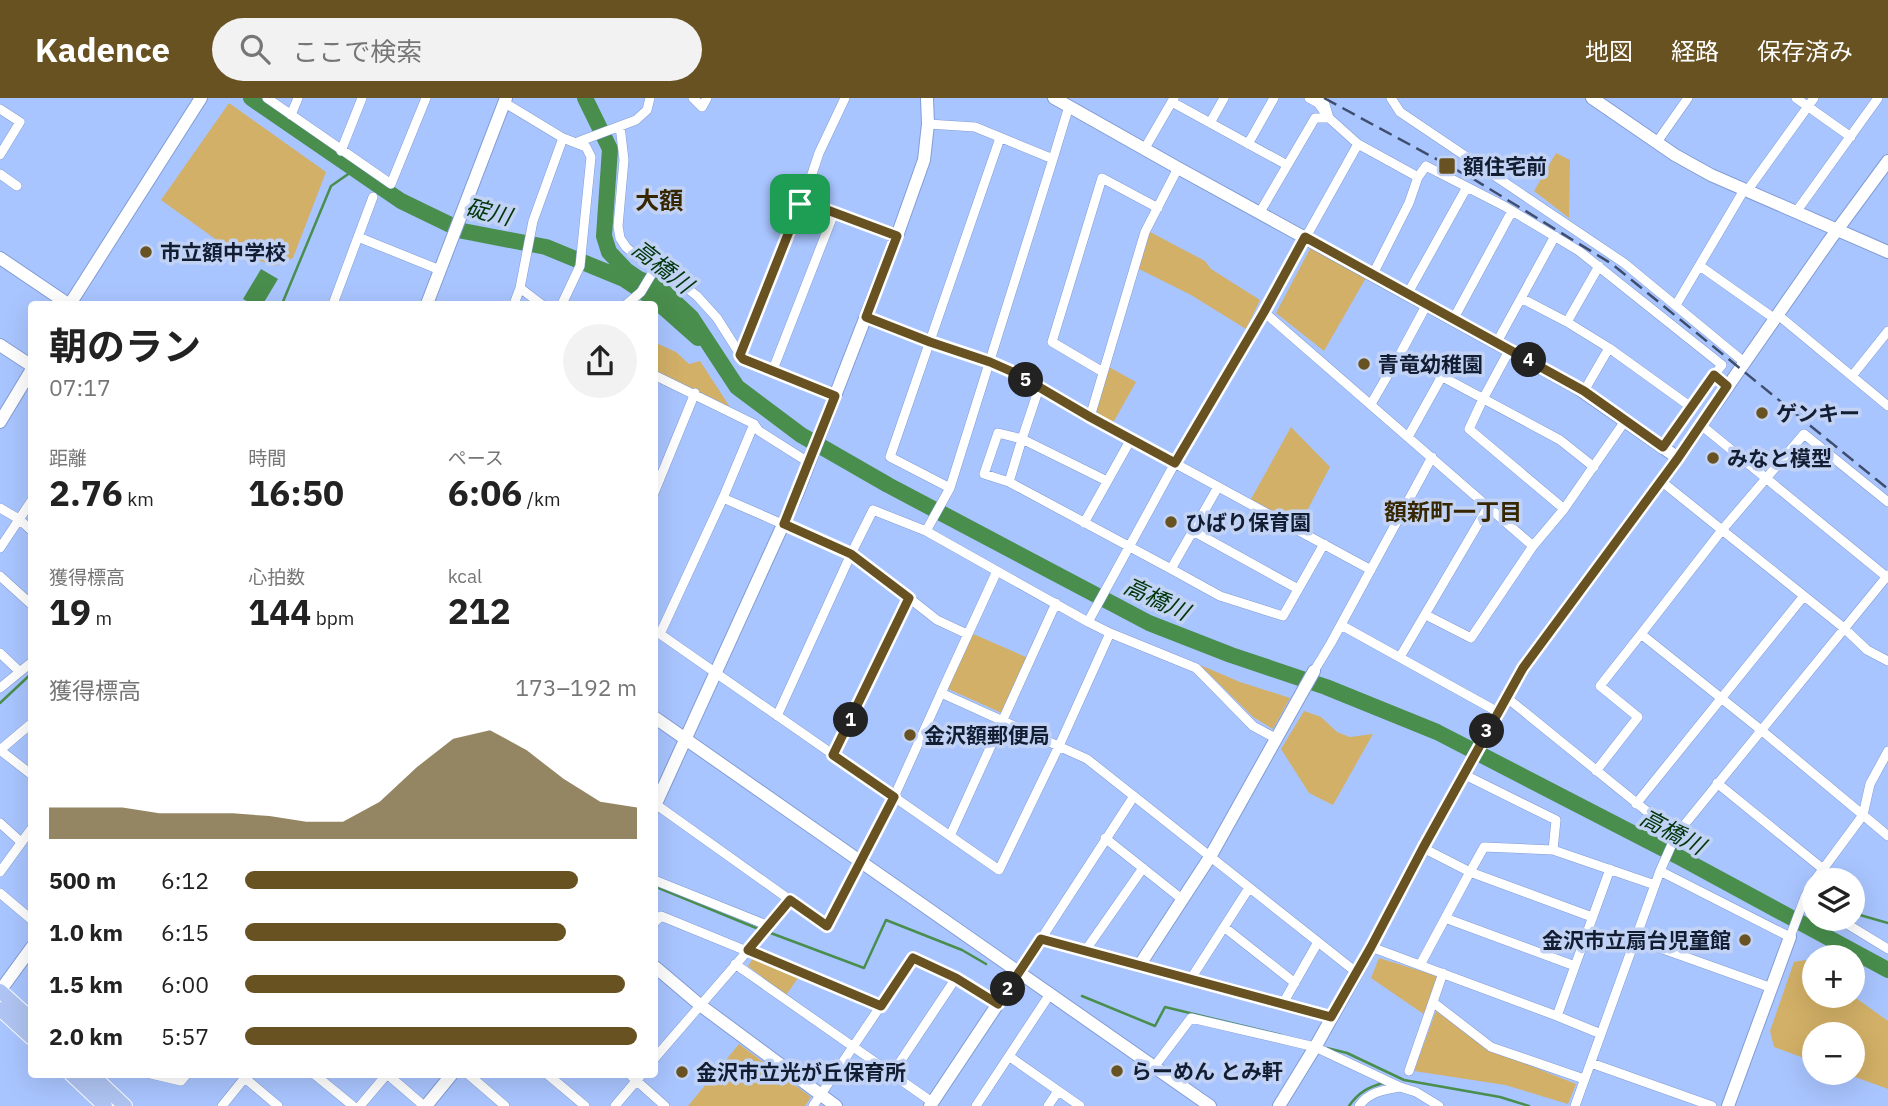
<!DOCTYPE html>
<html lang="ja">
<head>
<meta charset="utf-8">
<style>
  body { margin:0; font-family:"IBM Plex Sans","Noto Sans JP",sans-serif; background:#f2f2f2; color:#222; height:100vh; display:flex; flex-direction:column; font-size:26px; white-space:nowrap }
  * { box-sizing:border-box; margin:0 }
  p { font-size:23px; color:#767676 }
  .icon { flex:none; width:38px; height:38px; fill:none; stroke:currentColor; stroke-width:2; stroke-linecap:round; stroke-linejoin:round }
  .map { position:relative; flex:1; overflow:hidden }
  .panel { position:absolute; left:28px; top:203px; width:630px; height:777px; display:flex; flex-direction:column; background:#fff; border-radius:7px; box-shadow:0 7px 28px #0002 }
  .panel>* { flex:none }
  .fabs { position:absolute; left:1802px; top:770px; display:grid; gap:14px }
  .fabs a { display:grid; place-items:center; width:63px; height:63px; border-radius:50%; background:#fff; box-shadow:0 7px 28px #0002; font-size:35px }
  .pin { position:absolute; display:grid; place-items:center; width:60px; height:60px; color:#fff; margin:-30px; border-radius:14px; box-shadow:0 4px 10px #0006 }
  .km { position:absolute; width:35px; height:35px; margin:-18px; border-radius:50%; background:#222; color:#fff; font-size:19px; line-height:35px; text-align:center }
  .round { display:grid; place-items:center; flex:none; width:74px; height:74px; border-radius:37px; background:#f2f2f2 }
  .headline { display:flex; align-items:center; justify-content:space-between; height:119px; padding:0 21px }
  h1 { font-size:38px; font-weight:700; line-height:52px }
  .stats { display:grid; grid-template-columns:repeat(3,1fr); gap:10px; height:119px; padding:7px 21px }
  .stats div { display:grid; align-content:center }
  .stats b { font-size:35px; font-weight:700 }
  .stats small { font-size:19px; font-weight:400 }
  .stats p { font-size:19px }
  .chart { height:196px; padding:14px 21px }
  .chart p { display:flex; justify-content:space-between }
  .chart svg { width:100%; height:126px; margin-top:7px; fill:#685222; opacity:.7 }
  ul { padding:0 21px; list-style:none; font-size:23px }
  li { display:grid; grid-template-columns:112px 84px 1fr; align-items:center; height:52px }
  li i { height:18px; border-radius:9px; background:#685222 }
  header { display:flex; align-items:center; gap:42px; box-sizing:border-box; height:98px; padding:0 35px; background:#685222; color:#fff }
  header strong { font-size:33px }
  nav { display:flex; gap:38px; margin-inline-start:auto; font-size:24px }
  .search { width:490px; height:63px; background:#f2f2f2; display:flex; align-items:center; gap:18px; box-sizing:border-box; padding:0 24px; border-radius:38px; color:#767676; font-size:26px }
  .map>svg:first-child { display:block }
</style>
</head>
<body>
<header>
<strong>Kadence</strong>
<div class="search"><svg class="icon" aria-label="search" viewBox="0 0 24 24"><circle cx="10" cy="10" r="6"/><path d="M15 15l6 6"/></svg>ここで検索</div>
<nav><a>地図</a><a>経路</a><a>保存済み</a></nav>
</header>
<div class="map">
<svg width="1888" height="1008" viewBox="0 0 1888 1008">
  <rect width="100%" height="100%" fill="#a9c5ff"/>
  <path fill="#d2b067" d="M229 5 326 74 293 160 275 168 232 153 161 102Z
    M1556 55 1570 62 1569 120 1534 93Z
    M1150 134 1205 163 1211 171 1260 202 1246 231 1191 197 1139 171Z
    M1312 147 1367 178 1324 253 1276 215Z
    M654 244 676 254 689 266 700 263 730 309 655 273Z
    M1109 269 1136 284 1113 325 1096 314Z
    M1291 329 1330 369 1299 428 1251 401Z
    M971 535 1028 560 1004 616 946 590Z
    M1200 567 1240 584 1290 600 1273 631 1253 619Z
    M1304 613 1321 619 1337 634 1350 639 1373 636 1333 707 1309 695 1281 651Z
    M755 857 798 880 786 897 748 868Z
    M1379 860 1440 879 1425 917 1371 880Z
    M1805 862 1815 869V898H1853L1888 923V991L1844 975H1853V936H1815V964L1774 949 1770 933 1794 864Z
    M1436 913 1491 952 1576 986 1568 1006 1505 987 1414 973Z
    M739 946 811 999 805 1008H688Z"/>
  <path fill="#498e4d" d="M261 171 278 181 263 206H252L243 201Z"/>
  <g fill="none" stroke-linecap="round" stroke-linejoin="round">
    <path stroke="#498e4d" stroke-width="2.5" d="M282 206 331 88 354 72
      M0 605 32 575
      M654 788 761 832
      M1853 815 1888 825
      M768 834 864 870 886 822 962 852 986 866
      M1082 898 1155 928 1165 909 1281 937
      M1327 950 1347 955 1404 982 1500 999 1529 1008
      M1349 1008C1358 995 1368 989 1383 985"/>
    <path stroke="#498e4d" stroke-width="16" d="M251 0 401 103 463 133 546 149 624 181 654 201 698 240
      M585 0 610 51 604 138 609 154 626 172 639 181 659 189 691 219 737 289 801 337 888 387 1149 525 1231 557 1326 589 1437 634 1681 760 1888 872"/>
    <defs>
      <path id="street" d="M267 0 391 86 426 0
        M693 0 702 9 707 0
        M1309 0 1318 5 1329 20 1358 46 1418 79 1426 68 1504 108 1579 153 1722 267 1714 277 1727 288
        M1391 0 1400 14 1624 165 1744 264
        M1796 0 1851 39
        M1172 4 1287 67
        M505 5 563 40 533 123 520 190 541 206
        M0 11 20 24 0 57
        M291 17 298 0
        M1210 25 1224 0
        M928 26 975 29 1053 61 1069 8
        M620 28 624 62 618 128 620 140 626 149 635 157 673 179 697 198 717 220 743 261 772 274
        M1657 44 1688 0
        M575 45 636 22 647 12 650 0
        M1248 46 1274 0
        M1145 50 1174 0
        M341 53 362 0
        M0 76 17 88
        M1747 93 1814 0
        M1260 114 1315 20H1329L1323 0
        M1796 114 1878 0
        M834 115 803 103 819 55 845 0
        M358 139 440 172
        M1700 168 1775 221
        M1373 176 1409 105 1418 79
        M1408 195 1467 89
        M1521 200 1567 224
        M333 206 373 99
        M514 206 520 190
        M562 206 580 168 591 59 586 49 563 40
        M627 206 641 194 653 174
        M1676 207 1744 92
        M1264 214 1533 448 1564 411 1625 323
        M1778 217 1888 308
        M866 219 930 244 990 264 1015 275 1090 319 1371 472
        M1454 220 1512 113
        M1497 244 1555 138
        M1609 250 1691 309
        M1510 251 1483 301 1469 331 1564 411
        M740 257 800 105 803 103
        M1399 258 1427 206
        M1103 274 1052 244 1102 80 1158 110
        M654 277 754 326 723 400
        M1852 278 1888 233
        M1039 290 1022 341 998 335 984 376 1009 384 1171 471 1218 389
        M1584 293 1609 250 1567 224 1599 168
        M835 298 772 274 834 115 897 138
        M1371 306 1400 256 1560 342 1594 369
        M1090 319 1145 134 1178 70
        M754 326 759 333 808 364
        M1701 327 1888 480
        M1408 339 1442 278
        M1663 349 1714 277
        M1661 383 1722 432 1641 536 1761 632 1863 717 1815 782
        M1009 384 1022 341 1107 383
        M950 390 890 359 1000 40
        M654 395 695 295
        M1888 404 1804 336 1722 432 1844 530 1867 552 1888 563
        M0 410 19 421 32 433
        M1084 425 1131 341
        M1193 433 1298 491
        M0 450 32 402
        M1171 471 1220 498 1283 518 1324 446
        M997 473 1088 524 1175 365 1264 214 1358 46
        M0 478 32 507
        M909 500 937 522 967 536
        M1426 517 1471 540 1533 448
        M1088 524 1110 535
        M1341 527 1498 614
        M654 532 660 536 723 400 851 456 909 500 833 658
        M660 536 999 772 1059 648 1110 535 1196 570 1253 628 1277 641
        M0 555 20 574
        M1400 559 1488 409
        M1314 573 1331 545 1432 359
        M0 590 32 564
        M941 595 997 473 926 433 950 390 1053 61
        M1506 599 1676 737
        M777 618 851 456 873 412 926 433
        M0 652 32 625
        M0 652 32 677
        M1888 653 1870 686 1863 717 1888 738
        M1596 673 1638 619 1600 588 1641 536
        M1463 676 1556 722 1553 752 1655 787
        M1717 685 1823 771
        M654 705 790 802 769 828
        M1636 706 1803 499
        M0 725 21 744
        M950 738 1056 505
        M1105 740 1183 802
        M1423 750 1470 774 1484 749 1553 752
        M1660 773 1790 839 1805 799
        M0 774 32 730
        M654 782 769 828 654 961
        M1815 783 1805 799 1815 805
        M0 795 32 822
        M790 802 827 828 894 699 941 595 1087 661 1356 874
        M1445 820 1575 868
        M1839 821 1888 851
        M654 825 661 818 881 908
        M1224 829 1295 885
        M1041 841 1134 698
        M1635 841 1772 890
        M1371 849 1557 918 1601 936 1660 773 1676 737 1888 477
        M1085 853 1143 770
        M735 866 932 1004
        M1420 867 1470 774 1592 819
        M1190 882 1249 790
        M1434 905 1491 949 1584 981
        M1282 907 1318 844
        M1557 918 1610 771
        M1010 959 1080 1008
        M1591 965 1712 1008
        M1154 969 1191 920 1315 949 1400 989 1416 994 1439 1008
        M1409 973 1443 875
        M151 976 181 983 187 976
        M314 976 353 1008
        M387 976 424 1008
        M468 976 505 1008
        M547 976 585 1008
        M629 976 665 1008
        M892 976 956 880
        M245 980 278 1008
        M222 1008 247 977
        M360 1008 387 976
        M615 1008 642 976
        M813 1008 913 860 956 880 998 906
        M976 1008 1050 896
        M1048 1008 1058 993
        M1359 1008C1369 994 1383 992 1400 989
        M1575 1008 1601 936"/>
      <path id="secondary" d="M1054 0 1178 70 1576 289 1678 360
        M1592 0 1675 57 1711 77 1888 154
        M0 160 68 206
        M70 206 201 0
        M427 206 506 0
        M0 247 32 268
        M0 324 32 271
        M654 619 1210 1008
        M654 710 797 396 897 138 924 62 928 26 927 0
        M654 868 700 907 836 1008
        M1139 868 1210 759 1314 573
        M0 893 32 849
        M426 1008 452 976
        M930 1008 1041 841 1331 919
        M1279 1008 1317 946 1371 849 1423 750 1523 570 1678 360 1829 143 1888 63
        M1728 1008 1790 839"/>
      <path id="primary" d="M0 893 32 922
        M0 911 32 940
        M71 976 105 1008
        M91 976 125 1008"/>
    </defs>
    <use href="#street" stroke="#829cd4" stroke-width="10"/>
    <use href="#secondary" stroke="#829cd4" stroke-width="14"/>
    <use href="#primary" stroke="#fff" stroke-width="16"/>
    <use href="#street" stroke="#fff" stroke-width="9"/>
    <use href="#secondary" stroke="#fff" stroke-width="12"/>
    <use href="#primary" stroke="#afc4f2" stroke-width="14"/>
    <path stroke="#3f4e6e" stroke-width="2.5" stroke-dasharray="14 7" stroke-linecap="butt" d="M1324 0 1475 82 1612 166 1888 391"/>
  </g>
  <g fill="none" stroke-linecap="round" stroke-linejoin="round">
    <defs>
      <path id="route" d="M803 103 897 138 866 219 930 244 990 264 1015 275 1090 319 1175 365 1264 214 1305 139 1584 293 1663 349 1714 277 1727 288 1678 360 1523 570 1423 750 1371 849 1331 919 1041 841 998 906 956 880 913 860 881 908 748 852 790 802 827 828 894 699 833 657 909 500 851 456 784 426 835 298 743 261 740 257 800 106Z"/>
    </defs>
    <use href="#route" stroke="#fff" stroke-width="14"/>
    <use href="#route" stroke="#685222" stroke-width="9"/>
  </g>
  <g fill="#685222" stroke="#c1d2f5" stroke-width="2.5">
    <rect x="1438" y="59" width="18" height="18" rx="3.5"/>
    <circle cx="146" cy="154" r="7"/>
    <circle cx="1364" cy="266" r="7"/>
    <circle cx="1762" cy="315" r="7"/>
    <circle cx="1713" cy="360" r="7"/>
    <circle cx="1171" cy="424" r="7"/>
    <circle cx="910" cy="637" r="7"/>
    <circle cx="1745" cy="842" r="7"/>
    <circle cx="1117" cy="973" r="7"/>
    <circle cx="682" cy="974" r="7"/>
  </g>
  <g text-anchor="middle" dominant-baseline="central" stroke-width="7" stroke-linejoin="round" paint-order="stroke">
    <g font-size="21" font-weight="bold" fill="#131d32" stroke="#c1d2f5" text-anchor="start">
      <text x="1463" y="68">額住宅前</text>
      <text x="160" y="154">市立額中学校</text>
      <text x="1378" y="266">青竜幼稚園</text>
      <text x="1776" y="315">ゲンキー</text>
      <text x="1727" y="360">みなと模型</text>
      <text x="1185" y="424">ひばり保育園</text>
      <text x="924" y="637">金沢額郵便局</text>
      <text x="1731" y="842" text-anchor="end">金沢市立扇台児童館</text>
      <text x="1131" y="973">らーめん とみ軒</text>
      <text x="696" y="974">金沢市立光が丘保育所</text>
    </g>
    <g font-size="23" font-style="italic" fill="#003609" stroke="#c1d2f5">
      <text transform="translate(489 113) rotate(14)">碇川</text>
      <text transform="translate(663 168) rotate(38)">高橋川</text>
      <text transform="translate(1157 500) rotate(25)">高橋川</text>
      <text transform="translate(1673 733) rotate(28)">高橋川</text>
    </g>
    <g font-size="23" font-weight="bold" fill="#372700" stroke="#c1d2f5">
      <text x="1453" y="413">額新町一丁目</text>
    </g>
    <g font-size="24" font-weight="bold" fill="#372700" stroke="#c1d2f5">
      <text x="659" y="102">大額</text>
    </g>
  </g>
</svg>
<div class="fabs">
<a><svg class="icon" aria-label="layers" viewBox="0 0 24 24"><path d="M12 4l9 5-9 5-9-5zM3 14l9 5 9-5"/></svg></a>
<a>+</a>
<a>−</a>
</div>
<div class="pin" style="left:800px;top:106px;background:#1e9e55"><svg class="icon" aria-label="arrive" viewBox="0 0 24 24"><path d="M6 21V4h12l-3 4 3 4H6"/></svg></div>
<b class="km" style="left:851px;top:622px">1</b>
<b class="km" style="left:1008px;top:891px">2</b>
<b class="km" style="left:1487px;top:633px">3</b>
<b class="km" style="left:1529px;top:262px">4</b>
<b class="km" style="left:1026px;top:282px">5</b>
<section class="panel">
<div class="headline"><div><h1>朝のラン</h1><p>07:17</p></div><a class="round"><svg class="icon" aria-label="share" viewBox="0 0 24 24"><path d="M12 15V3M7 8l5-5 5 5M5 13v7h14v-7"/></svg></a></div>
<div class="stats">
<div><p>距離</p><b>2.76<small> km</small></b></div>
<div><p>時間</p><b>16:50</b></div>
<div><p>ペース</p><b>6:06<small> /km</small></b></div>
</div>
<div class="stats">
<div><p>獲得標高</p><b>19<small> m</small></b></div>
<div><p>心拍数</p><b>144<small> bpm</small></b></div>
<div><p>kcal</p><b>212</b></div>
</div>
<div class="chart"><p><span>獲得標高</span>173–192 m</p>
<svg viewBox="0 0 160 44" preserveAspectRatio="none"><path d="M0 44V33L10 33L20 33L30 35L40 35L50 35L60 36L70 38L80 38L90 31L100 19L110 9L120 6L130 13L140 23L150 31L160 33V44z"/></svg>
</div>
<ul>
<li><b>500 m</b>6:12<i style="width:85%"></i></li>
<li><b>1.0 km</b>6:15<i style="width:82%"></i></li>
<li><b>1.5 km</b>6:00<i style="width:97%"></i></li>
<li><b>2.0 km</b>5:57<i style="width:100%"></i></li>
</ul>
</section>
</div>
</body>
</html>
